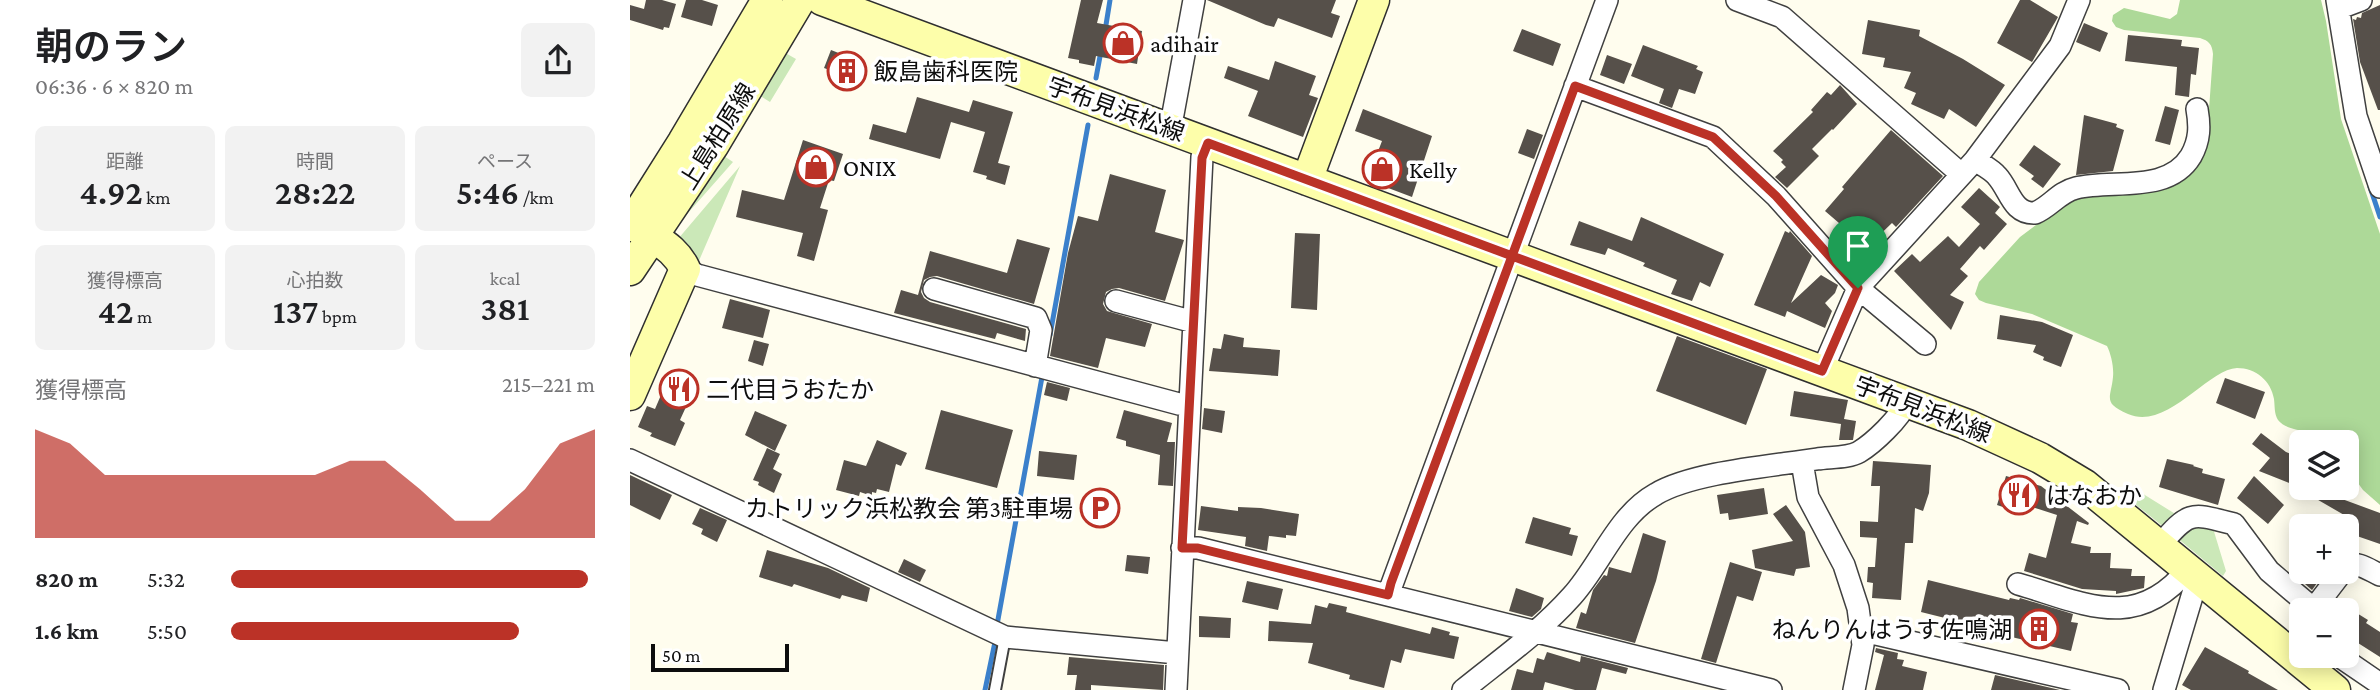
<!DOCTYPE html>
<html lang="ja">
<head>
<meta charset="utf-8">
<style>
  body { margin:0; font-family:"Crimson Pro","Noto Sans JP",serif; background:#f2f2f2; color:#202124; height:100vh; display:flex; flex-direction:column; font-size:26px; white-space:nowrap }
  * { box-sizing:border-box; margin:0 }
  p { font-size:23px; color:#757577 }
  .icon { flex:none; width:38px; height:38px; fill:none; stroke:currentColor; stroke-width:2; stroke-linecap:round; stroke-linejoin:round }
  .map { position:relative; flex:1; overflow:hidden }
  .drawer { display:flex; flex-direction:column; background:#fff; width:630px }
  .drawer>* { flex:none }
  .controls { position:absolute; left:1659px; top:430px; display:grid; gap:14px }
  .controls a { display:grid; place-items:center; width:70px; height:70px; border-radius:10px; background:#fff; box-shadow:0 4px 18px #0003; font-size:35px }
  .scale { position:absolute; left:21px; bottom:18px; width:138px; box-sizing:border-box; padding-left:7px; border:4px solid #0d0d0d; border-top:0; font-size:19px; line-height:24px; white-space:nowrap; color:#0d0d0d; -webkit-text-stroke:5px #fff; paint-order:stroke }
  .pin { position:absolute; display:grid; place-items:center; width:60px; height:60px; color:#fff; margin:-72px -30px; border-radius:50% 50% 50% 0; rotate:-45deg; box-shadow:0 0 7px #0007 }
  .pin .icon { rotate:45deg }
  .round { display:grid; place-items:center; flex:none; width:74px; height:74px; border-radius:10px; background:#f2f2f2 }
  .headline { display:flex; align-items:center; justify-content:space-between; height:119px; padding:0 35px }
  h1 { font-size:38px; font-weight:600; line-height:52px }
  .stats { display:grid; grid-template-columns:repeat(3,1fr); gap:10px; height:119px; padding:7px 35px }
  .stats div { display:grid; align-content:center; border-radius:10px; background:#f2f2f2; text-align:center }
  .stats b { font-size:35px; font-weight:600 }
  .stats small { font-size:19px; font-weight:400 }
  .stats p { font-size:19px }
  .chart { height:196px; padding:14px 35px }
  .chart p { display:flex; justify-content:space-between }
  .chart svg { width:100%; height:126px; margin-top:7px; fill:#bb3227; opacity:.7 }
  ul { padding:0 35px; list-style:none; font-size:23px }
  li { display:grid; grid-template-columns:112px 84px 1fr; align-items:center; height:52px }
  li i { height:18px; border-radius:9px; background:#bb3227 }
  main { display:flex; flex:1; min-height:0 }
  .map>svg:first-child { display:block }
</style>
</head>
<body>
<main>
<section class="drawer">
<div class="headline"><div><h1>朝のラン</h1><p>06:36 · 6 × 820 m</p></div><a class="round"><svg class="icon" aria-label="share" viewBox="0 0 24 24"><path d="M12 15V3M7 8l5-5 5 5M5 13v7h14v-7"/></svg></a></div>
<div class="stats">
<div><p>距離</p><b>4.92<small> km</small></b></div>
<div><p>時間</p><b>28:22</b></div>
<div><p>ペース</p><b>5:46<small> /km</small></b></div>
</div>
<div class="stats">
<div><p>獲得標高</p><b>42<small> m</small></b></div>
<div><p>心拍数</p><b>137<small> bpm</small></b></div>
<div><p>kcal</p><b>381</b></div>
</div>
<div class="chart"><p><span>獲得標高</span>215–221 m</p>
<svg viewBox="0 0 160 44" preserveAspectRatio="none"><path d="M0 44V6L10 11L20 22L30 22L40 22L50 22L60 22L70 22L80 22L90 17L100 17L110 27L120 38L130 38L140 27L150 11L160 6V44z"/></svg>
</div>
<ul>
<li><b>820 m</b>5:32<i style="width:98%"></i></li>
<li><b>1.6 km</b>5:50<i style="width:79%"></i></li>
</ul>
</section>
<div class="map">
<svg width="1750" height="690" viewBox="0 0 1750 690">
  <rect width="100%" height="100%" fill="#fffdee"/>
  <path fill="#cbe8b8" d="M152 51 166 59 140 102 127 94Z
    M91 154 103 162 43 230Z
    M110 166 68 263 48 239Z
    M1502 487 1547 515 1535 528 1495 496Z
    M1582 525 1596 571 1593 576 1546 537 1555 527Z"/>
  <path fill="#add998" d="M1550 0H1691L1696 21 1711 119 1750 234V505L1733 490 1717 468V443C1711 443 1701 444 1695 442 1691 441 1686 436 1682 434 1671 429 1656 430 1648 420 1644 413 1645 407 1644 399 1641 381 1626 368 1607 368 1578 369 1537 431 1498 414 1472 403 1481 398 1483 377 1484 367 1481 354 1477 346L1402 314 1356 303 1349 300 1345 294 1349 282 1390 237 1445 196 1525 189 1577 137 1583 54C1582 44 1579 41 1570 38L1494 30 1486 27 1482 21 1483 15 1494 8 1540 19 1547 14Z"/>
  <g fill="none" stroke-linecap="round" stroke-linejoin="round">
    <path stroke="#3b80cb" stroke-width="5" d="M475 31 480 0
      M466 78 471 51
      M1740 187 1750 217
      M420 335 458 125
      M367 625 412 377
      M355 690 365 642"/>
  </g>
  <path fill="#56504a" d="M16 0H32L46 4 39 28 34 27 33 30 0 20V5L14 9Z
    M56 0H72L88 5 82 26 51 17Z
    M451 0H473L467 23 512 31 507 64 466 56 464 66 449 63V60L438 58Z
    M577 0H706L701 13 710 16 702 38 648 18 644 27 636 25Z
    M1390 0H1400L1428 17 1402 62 1367 43Z
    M1750 5V110H1748L1730 62 1723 19 1726 20 1727 17 1731 18 1732 13Z
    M1238 20 1290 30 1289 36 1333 59 1375 85 1346 127 1319 109 1314 119 1281 104 1286 93 1274 88 1281 72 1253 67 1255 58 1232 54Z
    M1454 23 1478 33 1470 52 1446 42Z
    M892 29 931 44 923 66 883 51Z
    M1498 35 1552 40 1551 46 1569 48 1566 75 1561 74 1559 97 1545 95 1547 67 1495 61Z
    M1013 45 1068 66 1066 69 1073 72 1065 94 1049 89 1042 108 1029 103 1034 89 1001 76Z
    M201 50 234 63 227 80 194 68Z
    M977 55 1002 64 994 84 970 75Z
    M645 61 686 76 679 95 688 98 673 137 618 116 628 91 594 78 598 66 639 80Z
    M1210 85 1227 104 1203 130 1202 129 1182 149 1189 156 1157 188 1145 177 1156 167 1151 162 1153 160 1143 151 1183 112 1181 110 1197 92 1201 95Z
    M287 97 339 112 343 100 383 112 368 163 380 166 375 185 356 179 357 176 343 172 355 132 321 122 310 159 239 139 243 124 276 133Z
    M1535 106 1549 110 1540 145 1525 141Z
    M733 109 802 136 782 197 737 180 752 141 725 131Z
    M1454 115 1487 124 1486 127 1494 130 1483 171 1446 175Z
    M897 129 913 135 904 159 888 153Z
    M1261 130 1313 176 1266 227 1262 223 1237 247 1195 211 1214 189 1212 187Z
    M173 140 213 154 204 181 199 180 190 208 198 210 184 261 167 256 173 233 106 217 112 190 154 200Z
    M1404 145 1431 164 1413 188 1401 179 1404 176 1389 165Z
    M480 174 536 190 525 232 554 240 535 301 489 288 482 289 476 292 473 304 477 311 522 324 515 347 476 338 468 368 420 356 438 253 448 216 468 221Z
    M1349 188 1370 207 1365 213 1377 224 1354 250 1350 246 1330 269 1338 276 1320 295 1334 302 1321 330 1264 271 1282 254 1290 262 1318 236 1329 247 1350 224 1331 207Z
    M1011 217 1094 254 1080 287 1070 282 1062 301 1041 294 1047 280 1013 266 1015 263 978 248 975 255 940 245 949 221 1002 241Z
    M1155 231 1159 233 1160 231 1182 256 1161 303 1191 275 1208 285 1205 293 1195 303 1202 311 1195 328 1157 311 1155 317 1124 305Z
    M665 233 690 234 687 310 661 308Z
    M387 239 420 248 404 304 307 276 300 277 294 280 291 292 294 298 300 302 396 329 395 341 367 333 365 339 264 313 271 290 288 295 300 251 377 273Z
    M100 299 140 310 133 338 92 328Z
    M1370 315 1412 322 1443 335 1431 367 1413 360 1414 357 1403 352 1406 345 1367 339Z
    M594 334 614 338 613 347 650 350 648 376 579 371 583 348 591 349Z
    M1047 336 1137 369 1116 425 1026 391Z
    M124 340 139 344 133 366 118 361Z
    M40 374 66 385 50 420 55 423 45 446 20 436 22 433 8 427 17 406 25 409Z
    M1595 378 1635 392 1625 419 1586 403Z
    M417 382 440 388 437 401 414 395Z
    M1164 391 1218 400 1214 419 1226 421 1223 440H1209L1211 424 1160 416Z
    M574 408 595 411 592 433 572 429Z
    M311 410 383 430 367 488 295 469Z
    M494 410 542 423 537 442H545L543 486 528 485 530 455 496 446V441L486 438Z
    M125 411 157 425 145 451 115 435Z
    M1631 433 1656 452 1671 458V475L1667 486 1629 471 1640 458 1622 444Z
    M247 440 277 453 271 466 266 464 259 492 247 489 246 493 242 492V496L230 492 229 496 206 490 214 460 236 466Z
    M137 448 150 454 143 469 152 474 144 493 128 485 129 482 123 480Z
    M409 451 447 455 444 480 407 476Z
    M1537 459 1564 465 1563 466 1573 469 1572 473 1595 479 1588 505 1529 487Z
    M1243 461 1301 465 1299 493 1293 511 1285 508 1283 543H1275L1271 600 1242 598 1243 583 1237 582 1238 567H1245L1247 538 1230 537V521L1248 522 1250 486H1241Z
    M0 475 42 495 30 520 0 505Z
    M1376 476 1411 486 1459 523 1458 525 1447 521 1441 543 1461 547 1460 553H1481L1480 568 1502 569 1501 576H1515L1514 588 1486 594V591L1452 589 1394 571 1399 553 1416 558 1427 515 1393 504 1391 513 1367 505Z
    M1624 476 1654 505 1638 524 1607 498Z
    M1134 488 1138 514 1099 520 1098 513 1090 514 1087 495Z
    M1681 488H1722L1712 499 1750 513V544L1724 535 1728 523 1683 497 1685 492Z
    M1156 505 1175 532 1180 567 1166 569 1164 576 1125 568 1122 550 1163 541 1143 514Z
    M571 506 608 511V507L631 508 669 514 666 536 656 535V538L639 536 637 551 615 546 616 537 568 530Z
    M70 508 97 520 87 542 71 534 73 529 62 524Z
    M903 517 941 528 939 534 948 536 942 556 895 543Z
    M1013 533 1036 541 1026 581 1005 643 946 628 951 612 956 614 963 590 974 575 977 576 979 567 1001 573Z
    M137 550 198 568 240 588 237 602 212 595 210 599 164 584 162 587 129 577Z
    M497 555 520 557 518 574 495 571Z
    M274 559 296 570 290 582 268 572Z
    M1100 562 1132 572 1123 601 1107 596 1086 663 1071 659Z
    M1661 572H1695L1682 590Z
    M1298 580 1379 600 1380 598 1389 600 1390 598 1443 614 1441 622 1448 623 1441 651 1334 626 1335 623 1291 612Z
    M617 581 653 589 648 610 612 602Z
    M886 588 914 598 911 609 902 617 879 611Z
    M699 603 717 607 716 612 800 634 802 627 820 632 819 635 829 637 824 659 775 649 771 663 761 660 754 688 719 679 720 675 678 663 683 643 638 641 639 621 681 624 685 605 697 608Z
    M1717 607 1738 620 1736 623 1750 632V657L1717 636Z
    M569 616 601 618 600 638 569 637Z
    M1575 647 1619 671 1618 673 1648 690H1561L1552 685Z
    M1246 648 1268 653 1267 659 1274 660 1272 666 1297 672 1293 690H1245L1254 655 1245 652Z
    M917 652 950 662 951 656 998 668 996 674 972 668 966 690H945L915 682 913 690H881L887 669 903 673 907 658 914 660Z
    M439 657 534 665 533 690 461 685V690H445L447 675H437Z
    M1365 675 1430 690H1361Z"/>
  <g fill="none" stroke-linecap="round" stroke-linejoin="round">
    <defs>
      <path id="lane" d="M365 690 375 637"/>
      <path id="street" d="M1107 0 1152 17 1331 174
        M1707 0 1726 116 1750 187
        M1710 8 1731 0
        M945 86 1083 137 1146 196 1228 288 1295 344
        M538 129 543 114 564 0
        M1345 160C1352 165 1361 169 1367 176 1380 190 1382 214 1405 213 1420 207 1429 192 1446 188 1483 179 1538 194 1561 156 1570 140 1570 126 1567 109
        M55 269 67 275 549 404 560 405
        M304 289 406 318 411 330 405 366
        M486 301 564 322
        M1192 371 1228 288 1345 160 1430 46 1449 0
        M0 460 375 637 547 653
        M1172 462 1178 497 1214 565 1228 608 1233 645 1224 690
        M1530 545C1560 510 1561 513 1604 524L1639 571 1679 605 1689 602 1712 572
        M552 548H568L1141 690
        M1717 566C1728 561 1739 570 1750 575
        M1388 584C1454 603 1506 633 1558 569
        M758 595 977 0
        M1232 634H1246L1488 690
        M1709 656 1750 684
        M546 690 572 157 577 143
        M833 690C870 660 910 632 942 596 971 564 987 516 1026 494 1063 472 1143 466 1187 459 1199 457 1219 458 1229 452 1244 443 1270 418 1276 403
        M1534 690 1563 593 1573 581"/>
      <path id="secondary" d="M192 0 1338 425 1410 458 1455 485 1705 690
        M677 180 744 0
        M0 226 53 142 137 0
        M0 270 83 146 170 0
        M0 395 55 269C48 254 37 246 23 237"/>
    </defs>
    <use href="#lane" stroke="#404040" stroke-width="14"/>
    <use href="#street" stroke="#404040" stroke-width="24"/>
    <use href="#secondary" stroke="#2f2f2f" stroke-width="33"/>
    <use href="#lane" stroke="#fff" stroke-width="10"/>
    <use href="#street" stroke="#fff" stroke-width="21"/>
    <use href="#secondary" stroke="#fdfeaa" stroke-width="30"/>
  </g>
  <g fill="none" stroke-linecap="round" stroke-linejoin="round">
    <defs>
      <path id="route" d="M1228 288 1192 371C987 295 782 220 578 143L572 158 552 548H568L758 595 761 583 945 86 1083 137 1146 196 1228 288"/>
    </defs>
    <use href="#route" stroke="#fff" stroke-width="14"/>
    <use href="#route" stroke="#bb3227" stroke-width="9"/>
  </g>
  <defs>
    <symbol id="shop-ring" viewBox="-11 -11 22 22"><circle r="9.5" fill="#fff" stroke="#bb3227" stroke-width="1.5"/><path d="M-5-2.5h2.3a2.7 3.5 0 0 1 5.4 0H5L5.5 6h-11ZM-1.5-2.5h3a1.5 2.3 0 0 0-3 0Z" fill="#bb3227"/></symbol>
    <symbol id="building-ring" viewBox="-11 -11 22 22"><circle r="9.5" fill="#fff" stroke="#bb3227" stroke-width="1.5"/><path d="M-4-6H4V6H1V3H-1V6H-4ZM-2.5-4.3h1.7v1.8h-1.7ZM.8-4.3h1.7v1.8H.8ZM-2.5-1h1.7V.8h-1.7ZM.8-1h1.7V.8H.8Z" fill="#bb3227"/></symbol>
    <symbol id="restaurant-ring" viewBox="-11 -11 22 22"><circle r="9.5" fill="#fff" stroke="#bb3227" stroke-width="1.5"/><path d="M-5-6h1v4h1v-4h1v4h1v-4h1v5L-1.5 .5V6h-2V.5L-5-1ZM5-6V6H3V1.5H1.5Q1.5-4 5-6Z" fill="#bb3227"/></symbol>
    <symbol id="parking-ring" viewBox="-11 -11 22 22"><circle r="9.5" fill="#fff" stroke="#bb3227" stroke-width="1.5"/><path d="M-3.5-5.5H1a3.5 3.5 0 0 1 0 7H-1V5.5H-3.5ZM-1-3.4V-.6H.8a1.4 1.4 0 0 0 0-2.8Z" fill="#bb3227"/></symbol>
  </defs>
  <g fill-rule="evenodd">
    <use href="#shop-ring" x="471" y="21" width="44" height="44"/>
    <use href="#building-ring" x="195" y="49" width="44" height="44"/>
    <use href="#shop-ring" x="164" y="145" width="44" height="44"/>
    <use href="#shop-ring" x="730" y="147" width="44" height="44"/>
    <use href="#restaurant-ring" x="27" y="367" width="44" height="44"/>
    <use href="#restaurant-ring" x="1367" y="473" width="44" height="44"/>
    <use href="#parking-ring" x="448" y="486" width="44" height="44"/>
    <use href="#building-ring" x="1387" y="607" width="44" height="44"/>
  </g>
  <g text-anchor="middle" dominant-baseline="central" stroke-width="7" stroke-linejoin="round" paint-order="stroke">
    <g font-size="24" fill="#0d0d0d" stroke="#fff" text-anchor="start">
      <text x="520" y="43">adihair</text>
      <text x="244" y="71">飯島歯科医院</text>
      <text x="213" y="167">ONIX</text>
      <text x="779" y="169">Kelly</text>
      <text x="76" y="389">二代目うおたか</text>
      <text x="1416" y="495">はなおか</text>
      <text x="443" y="508" text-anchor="end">カトリック浜松教会 第3駐車場</text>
      <text x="1382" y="629" text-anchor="end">ねんりんはうす佐鳴湖</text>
    </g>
    <g font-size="24" fill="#0d0d0d" stroke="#fff">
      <text transform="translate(486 109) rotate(20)">宇布見浜松線</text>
      <text transform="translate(87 136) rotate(-58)">上島柏原線</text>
      <text transform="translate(1293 409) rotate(21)">宇布見浜松線</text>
    </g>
  </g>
</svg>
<div class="controls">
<a><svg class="icon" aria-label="layers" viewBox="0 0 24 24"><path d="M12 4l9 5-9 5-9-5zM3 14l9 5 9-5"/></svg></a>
<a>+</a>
<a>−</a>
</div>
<div class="scale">50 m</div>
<div class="pin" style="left:1228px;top:288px;background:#1e9e55"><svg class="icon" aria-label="arrive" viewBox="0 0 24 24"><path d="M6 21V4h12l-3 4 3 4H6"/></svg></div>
</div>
</main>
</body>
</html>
